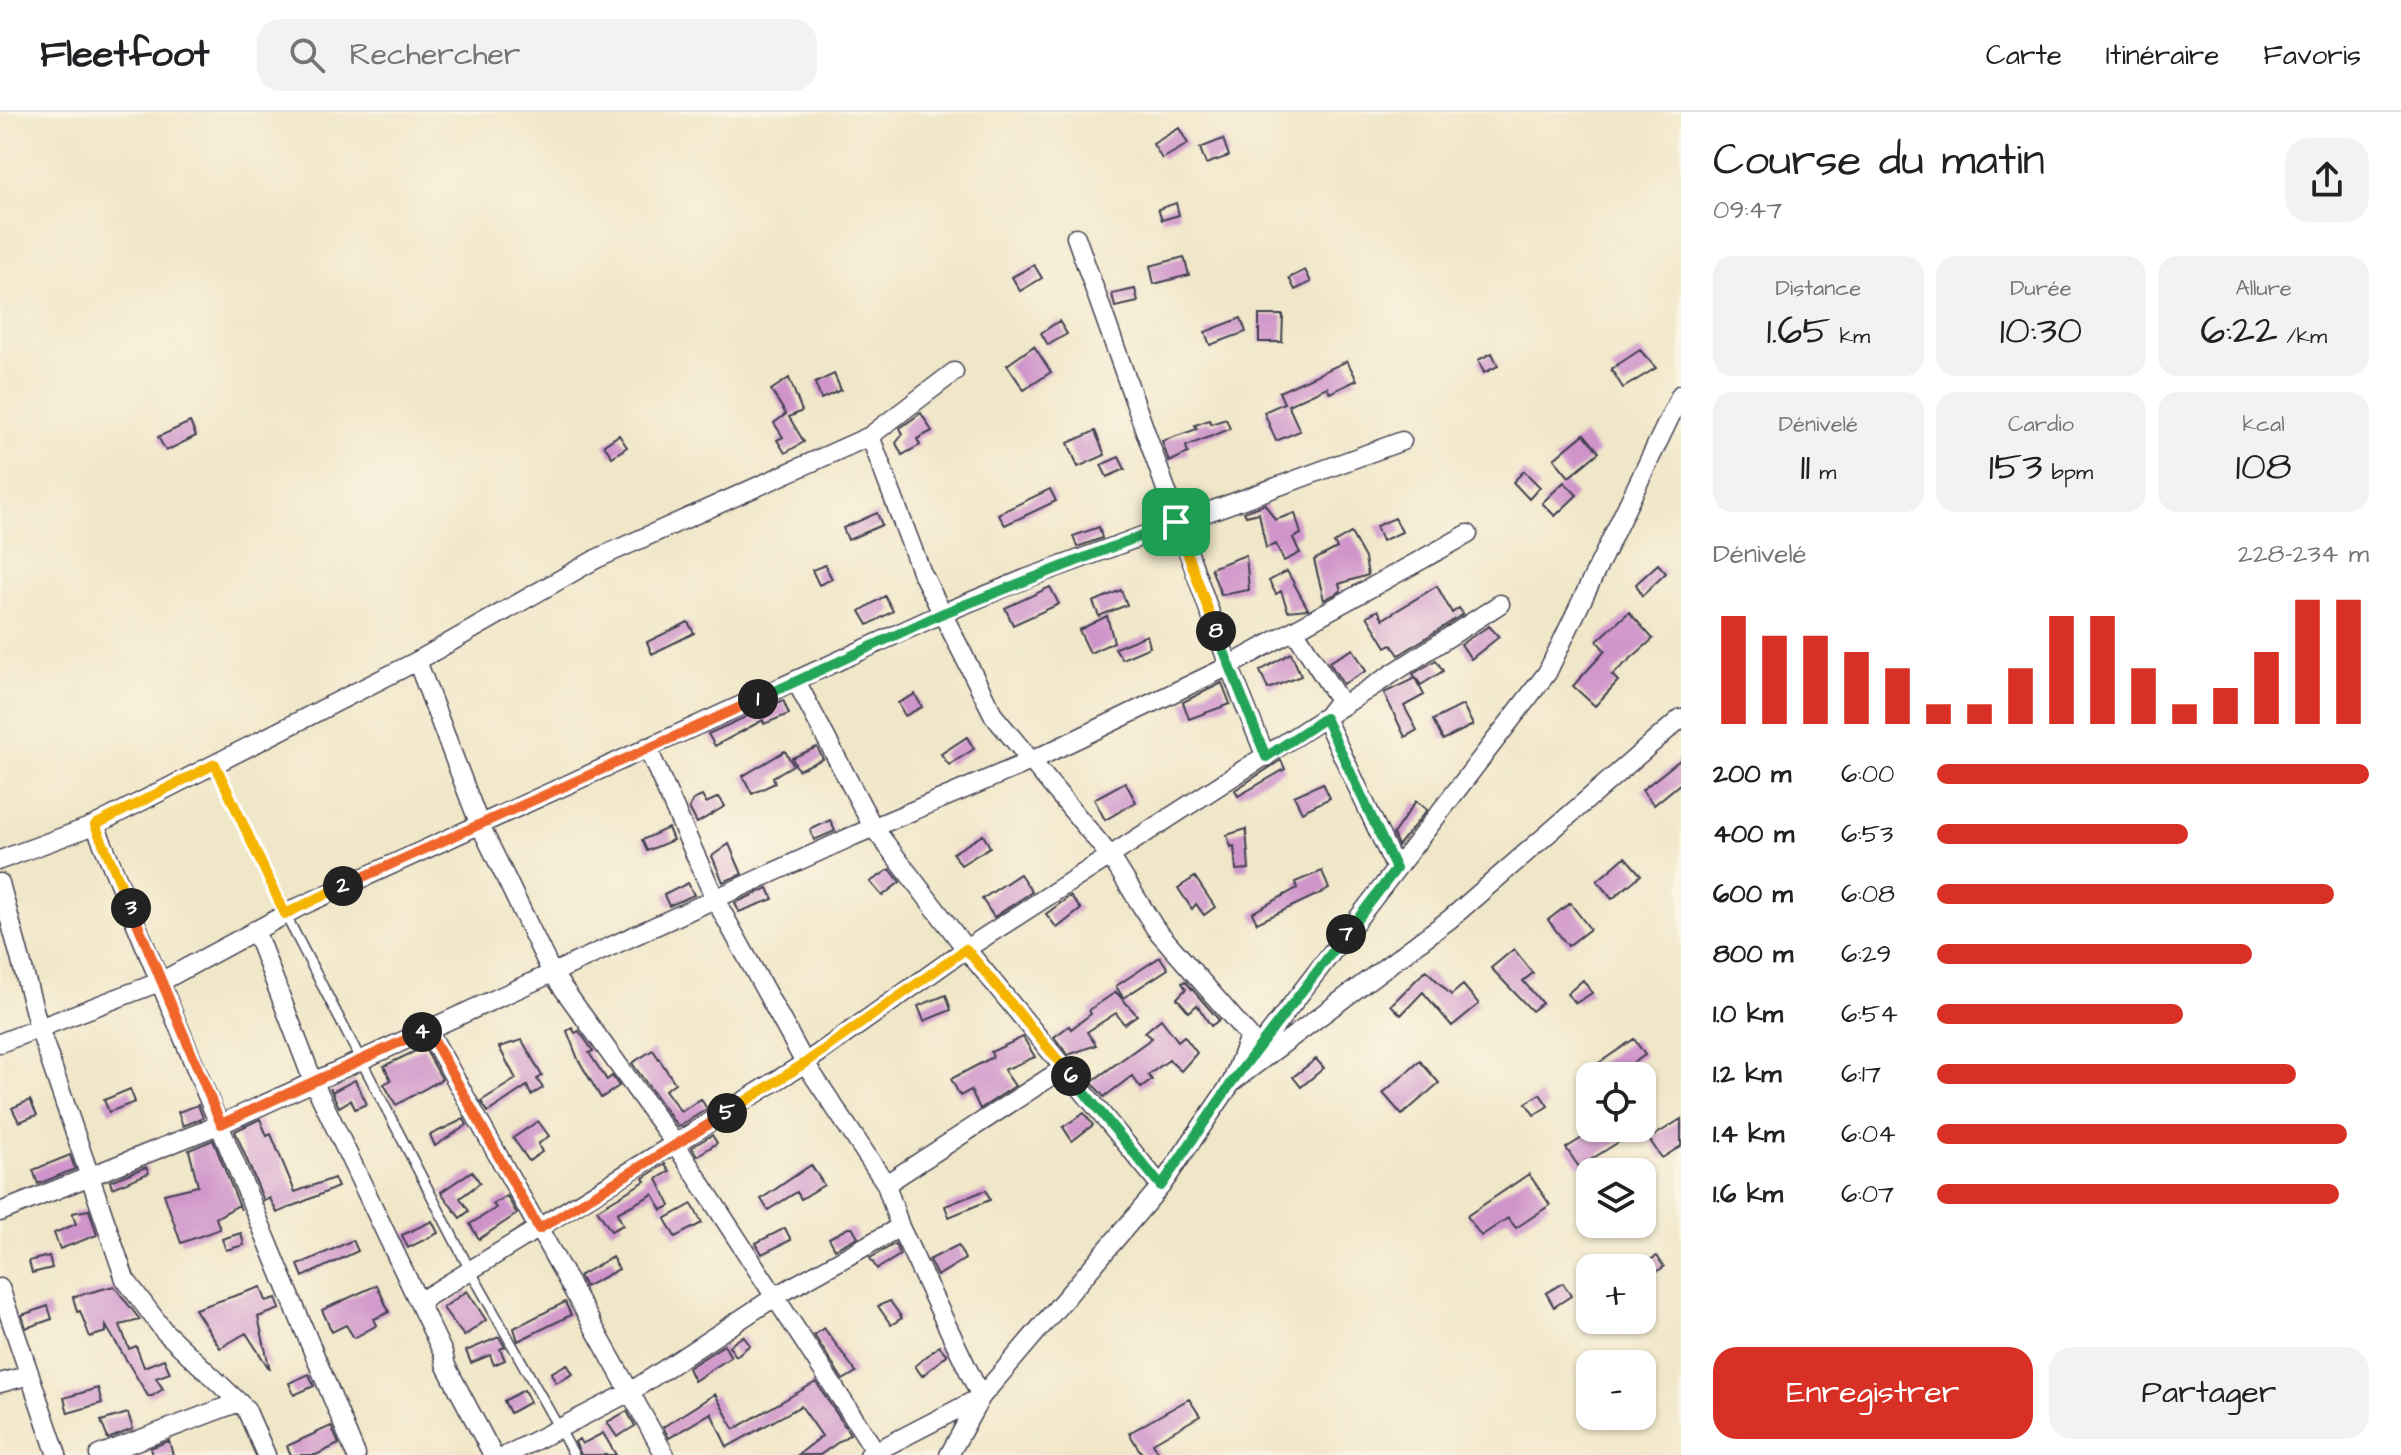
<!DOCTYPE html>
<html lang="fr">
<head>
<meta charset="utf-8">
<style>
  body { margin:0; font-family:"Architects Daughter",sans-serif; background:#f2f2f2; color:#202124; height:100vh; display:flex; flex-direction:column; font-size:30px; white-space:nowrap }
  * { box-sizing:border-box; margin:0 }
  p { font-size:26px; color:#757577 }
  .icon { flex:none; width:44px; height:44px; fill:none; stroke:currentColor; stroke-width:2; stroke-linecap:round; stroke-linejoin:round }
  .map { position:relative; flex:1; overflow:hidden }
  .details { display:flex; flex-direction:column; background:#fff; width:720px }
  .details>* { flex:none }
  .fabs { position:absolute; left:1576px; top:950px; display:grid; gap:16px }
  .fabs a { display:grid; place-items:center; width:80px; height:80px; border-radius:16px; background:#fff; box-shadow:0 2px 6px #0004; font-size:40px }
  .pin { position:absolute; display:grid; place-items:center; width:68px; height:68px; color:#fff; margin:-34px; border-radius:16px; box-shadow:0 4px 12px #0006 }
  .km { position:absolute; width:40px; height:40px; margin:-20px; border-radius:50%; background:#222; color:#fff; font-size:22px; line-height:40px; text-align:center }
  .round { display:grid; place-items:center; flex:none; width:84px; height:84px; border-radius:24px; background:#f2f2f2 }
  .overview { display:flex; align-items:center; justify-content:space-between; height:136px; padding:0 32px }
  h1 { font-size:44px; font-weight:600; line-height:60px }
  .figures { display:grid; grid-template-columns:repeat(3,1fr); gap:12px; height:136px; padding:8px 32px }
  .figures div { display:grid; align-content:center; border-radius:20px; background:#f2f2f2; text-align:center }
  .figures b { font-size:40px; font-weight:600 }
  .figures small { font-size:22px; font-weight:400 }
  .figures p { font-size:22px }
  .chart { height:224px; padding:16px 32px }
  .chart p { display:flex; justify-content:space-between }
  .chart svg { width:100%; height:144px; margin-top:8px; stroke:#d93025; stroke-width:6 }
  .cta { display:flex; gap:16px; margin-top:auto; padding:16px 32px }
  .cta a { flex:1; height:92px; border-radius:24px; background:#d93025; color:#fff; font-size:32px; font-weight:600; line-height:92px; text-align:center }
  .cta a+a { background:#f2f2f2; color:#202124 }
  ul { padding:0 32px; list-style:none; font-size:26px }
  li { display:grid; grid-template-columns:128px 96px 1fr; align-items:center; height:60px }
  li i { height:20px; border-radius:10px; background:#d93025 }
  header { display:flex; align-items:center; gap:48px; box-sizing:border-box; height:112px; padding:0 40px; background:#fff; border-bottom:2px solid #e0e0e0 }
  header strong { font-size:38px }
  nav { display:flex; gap:44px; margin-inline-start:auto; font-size:28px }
  .search { width:560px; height:72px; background:#f2f2f2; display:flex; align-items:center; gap:20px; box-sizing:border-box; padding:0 28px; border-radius:24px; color:#757577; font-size:30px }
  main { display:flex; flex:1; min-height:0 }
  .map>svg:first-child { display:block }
</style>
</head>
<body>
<header>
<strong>Fleetfoot</strong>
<div class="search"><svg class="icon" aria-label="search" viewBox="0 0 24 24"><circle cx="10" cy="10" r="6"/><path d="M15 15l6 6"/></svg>Rechercher</div>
<nav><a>Carte</a><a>Itinéraire</a><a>Favoris</a></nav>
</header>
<main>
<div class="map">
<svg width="1681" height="1343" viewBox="0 0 1681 1343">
  <rect width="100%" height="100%" fill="#fcf5e5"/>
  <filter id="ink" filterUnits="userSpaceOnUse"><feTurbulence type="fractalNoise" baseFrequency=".0125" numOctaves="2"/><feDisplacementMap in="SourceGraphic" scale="16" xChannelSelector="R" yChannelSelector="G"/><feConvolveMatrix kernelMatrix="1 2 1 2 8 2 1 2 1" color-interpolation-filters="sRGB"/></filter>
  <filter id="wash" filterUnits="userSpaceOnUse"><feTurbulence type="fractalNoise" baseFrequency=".006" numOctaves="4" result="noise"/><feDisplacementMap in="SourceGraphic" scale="32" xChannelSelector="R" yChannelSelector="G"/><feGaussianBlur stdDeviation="1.8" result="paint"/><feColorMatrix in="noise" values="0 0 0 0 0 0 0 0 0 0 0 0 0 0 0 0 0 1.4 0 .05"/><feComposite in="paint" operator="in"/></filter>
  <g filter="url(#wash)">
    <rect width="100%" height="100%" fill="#f0e6c8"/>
    <g id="blocks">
      <path fill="#cf94ca" d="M1179 16 1188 32 1162 47 1153 32Z
        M1223 27 1229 44 1206 52 1200 36Z
        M1176 91 1179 103 1162 108 1158 97Z
        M1184 145 1189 163 1154 172 1150 154Z
        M1034 153 1042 166 1020 179 1012 165Z
        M1305 158 1311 170 1295 178 1289 166Z
        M1135 177 1138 190 1115 195 1112 182Z
        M1259 203H1283L1282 230H1259Z
        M1241 206 1246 220 1210 233 1205 220Z
        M1059 209 1067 222 1048 233 1041 221Z
        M1034 234 1051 260 1024 278 1007 253Z
        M1640 238 1656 256 1623 276 1611 257Z
        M1492 241 1498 254 1484 261 1478 248Z
        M1347 249 1357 268 1330 281 1327 275 1288 293 1300 319 1276 329 1264 300 1284 291 1279 280Z
        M834 262 841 278 821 287 815 271Z
        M789 266 802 299 789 305 804 330 785 341 777 328 783 325 774 311 786 302 771 278Z
        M921 301 932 319 917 327 920 333 902 343 896 331 903 322 900 316Z
        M1226 307 1230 317 1186 334 1188 341 1169 350 1162 329 1197 317 1195 313 1209 308 1211 312Z
        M190 310 196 324 166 339 158 325Z
        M1095 319 1105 343 1078 355 1068 331Z
        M1584 322 1599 340 1569 365 1554 347Z
        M619 323 627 335 612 345 604 333Z
        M1119 345 1125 357 1107 365 1101 353Z
        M1524 359 1540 375 1529 387 1513 370Z
        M1564 370 1577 383 1555 404 1542 391Z
        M1050 377 1056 389 1005 413 998 402Z
        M1265 392 1275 408 1295 401 1301 422 1293 426 1300 441 1284 449 1276 432 1266 436 1259 401 1246 404 1244 400Z
        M877 401 882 413 848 428 843 416Z
        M1395 406 1402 420 1382 429 1376 414Z
        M1099 415 1102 426 1077 435 1073 424Z
        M1351 421 1365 446 1368 463 1339 472 1341 479 1324 488 1314 448 1337 436 1334 431Z
        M1246 443 1249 478 1221 483 1211 456Z
        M1658 452 1666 461 1642 484 1636 472Z
        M825 453 832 467 819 473 812 458Z
        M1287 459 1308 497 1288 499 1281 479 1276 482 1269 469Z
        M1437 474 1452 501 1459 496 1463 502 1399 543 1391 532 1386 535 1367 504 1378 498 1383 507Z
        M1050 475 1059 492 1013 513 1005 496Z
        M1121 478 1127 493 1099 504 1093 490Z
        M885 484 893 499 868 513 860 499Z
        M1629 500 1653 527 1612 563 1618 569 1595 594 1573 574 1605 539 1597 529Z
        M1107 504 1114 530 1090 541 1079 518Z
        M688 510 694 521 652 542 647 530Z
        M1489 514 1499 525 1471 547 1461 532Z
        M1147 523 1150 535 1122 547 1115 536Z
        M1353 537 1366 559 1343 572 1329 550Z
        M1291 541 1301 564 1268 577 1260 559Z
        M1436 548 1443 559 1421 573 1413 562Z
        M1415 566 1424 583 1404 594 1417 618 1405 625 1384 581Z
        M1222 571 1230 592 1189 607 1183 590Z
        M915 582 922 595 905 604 898 591Z
        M783 588 789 602 764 612 763 608 715 634 708 622Z
        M1463 593 1473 613 1443 628 1433 608Z
        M967 625 974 637 949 653 941 642Z
        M817 635 823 647 798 658 792 646Z
        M785 639 793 653 773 665 775 671 752 682 743 664Z
        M1681 647V671L1654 693 1642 678Z
        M1281 648 1285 657 1238 684 1235 678Z
        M1125 670 1136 690 1105 708 1094 687Z
        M1323 671 1330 686 1302 700 1294 684Z
        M702 684 706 691 719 685 725 694 697 711 689 696 693 688Z
        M1416 689 1427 698 1398 734 1393 722Z
        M830 708 835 719 814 728 810 718Z
        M668 716 673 728 647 739 642 728Z
        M1246 717 1249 757 1236 758 1234 734 1231 735 1227 723Z
        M983 723 990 735 961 753 953 741Z
        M729 732 742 762 723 770 712 744Z
        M1625 745 1641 763 1612 787 1597 769Z
        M890 757 900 770 882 784 870 770Z
        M1322 759 1329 777 1257 811 1252 801 1297 776 1295 770Z
        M1020 762 1032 780 994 805 982 787Z
        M1195 765 1215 795 1204 803 1196 792 1192 797 1178 776Z
        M688 771 694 783 669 794 664 783Z
        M768 776 773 787 739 800 735 791Z
        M1070 784 1081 797 1057 816 1046 802Z
        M1570 791 1590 817 1568 834 1548 808Z
        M1514 837 1533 861 1523 869 1542 891 1532 899 1491 856Z
        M1160 845 1168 857 1123 886 1116 874Z
        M1426 858 1451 883 1463 873 1479 892 1452 914 1423 880 1401 903 1391 893Z
        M1583 868 1592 881 1576 891 1567 882Z
        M1185 869 1219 908 1211 914 1197 893 1189 900 1177 886 1186 877 1182 871Z
        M1116 880 1137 903 1124 912 1116 901 1087 920 1096 933 1068 943 1054 925 1069 914 1071 917 1091 902 1089 898Z
        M946 883 951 898 924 909 918 894Z
        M1161 907 1178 929 1184 924 1197 941 1181 959 1169 948 1148 963 1152 968 1141 976 1132 964 1104 985 1091 970 1152 926 1145 920Z
        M572 916 575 921 579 919 593 939 589 941 607 968 612 964 619 974 601 986 578 947 567 919Z
        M1023 925 1035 945 1004 958 1015 974 980 997 971 978 960 984 951 967 993 945 991 940Z
        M1634 927 1645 943 1613 964H1603L1596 953Z
        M522 928 542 964 537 967 543 976 531 983 527 974 488 1000 481 989 516 967 499 935Z
        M424 935 442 967 396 993 384 972 391 968 384 954Z
        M653 938 675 971 665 978 681 1000 701 987 707 997 678 1015 632 951Z
        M1316 947 1324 956 1301 975 1293 965Z
        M1420 949 1439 971 1402 1003 1383 981Z
        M355 968 367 992 355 997 351 988 339 995 330 976 332 980Z
        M130 977 135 990 109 1000 104 988Z
        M1540 982 1548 994 1534 1003 1526 991Z
        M30 988 37 1003 19 1010 12 996Z
        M198 993 203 1006 183 1014 178 1000Z
        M1084 1001 1093 1013 1072 1029 1063 1015Z
        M260 1007 267 1024 271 1022 295 1080 334 1066 338 1075 277 1101 270 1086 264 1089 235 1019Z
        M464 1007 467 1013 435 1034 430 1023Z
        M1681 1007V1034L1662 1046 1649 1027Z
        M538 1009 549 1024 538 1032 542 1040 529 1049 513 1026Z
        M1598 1016H1641L1579 1055 1566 1036Z
        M712 1023 717 1031 697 1044 692 1035Z
        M213 1028 241 1098 239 1093 216 1106 220 1117 181 1131 164 1082 198 1074 189 1038Z
        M70 1043 75 1057 38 1072 33 1058Z
        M665 1052 670 1059 657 1067 670 1094 662 1098 653 1082 617 1101 623 1113 611 1119 597 1098 645 1069 643 1066Z
        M811 1053 824 1073 801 1087 797 1080 768 1098 761 1087Z
        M146 1055 149 1061 112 1076 110 1069Z
        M472 1059 480 1071 460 1086 469 1099 460 1106 441 1080Z
        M1529 1062 1550 1093 1516 1116 1508 1106 1481 1124 1467 1104Z
        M986 1078 990 1088 949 1105 945 1094Z
        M507 1084 517 1102 479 1127 470 1112 496 1096 493 1092Z
        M692 1092 702 1111 675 1125 665 1107Z
        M89 1098 97 1123 60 1137 54 1121 76 1112 72 1101Z
        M432 1109 438 1121 408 1136 402 1123Z
        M785 1116 791 1128 762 1142 756 1131Z
        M848 1116H853L858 1125 835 1137 829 1126Z
        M241 1121 244 1133 226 1138 222 1127Z
        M353 1128 358 1139 303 1165 298 1153Z
        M895 1132 900 1143 877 1157 870 1146Z
        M958 1133 965 1147 937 1164 929 1148Z
        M49 1144 52 1156 32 1161 29 1149Z
        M1657 1144 1664 1155 1642 1168V1152Z
        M612 1145 619 1157 585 1175 579 1164Z
        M1563 1171 1571 1184 1554 1195 1546 1181Z
        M377 1173 389 1200 374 1207 377 1213 354 1226 346 1213 332 1220 322 1198Z
        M114 1174 140 1208 120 1213 129 1237 136 1234 144 1255 164 1247 170 1261 156 1266 163 1277 152 1284H148L106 1214V1220L90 1225 80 1199 77 1200 73 1185Z
        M261 1175 266 1189 276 1186 280 1197 258 1205 270 1258 246 1221 220 1236 195 1197Z
        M467 1179 486 1208 464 1224 443 1196Z
        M890 1189 902 1206 891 1213 878 1194Z
        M565 1190 571 1203 518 1229 514 1216Z
        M48 1194 52 1207 26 1216 22 1203Z
        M824 1216 856 1260 843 1268 814 1223Z
        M743 1224 750 1233 736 1244 729 1234Z
        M499 1225 505 1235 500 1237 505 1248 494 1253 490 1243 471 1251 466 1239Z
        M724 1233 731 1245 694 1269 688 1256Z
        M939 1234 947 1243 922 1264 915 1254Z
        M567 1252 573 1262 556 1271 551 1261Z
        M309 1262 314 1274 294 1283 289 1271Z
        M816 1270 850 1322 820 1343H798L822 1324 801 1294 727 1335 711 1301 669 1326 663 1315 715 1282 734 1317Z
        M98 1276 102 1291 68 1301 64 1286Z
        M524 1278 530 1290 510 1301 504 1289Z
        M1189 1287 1200 1304 1153 1331 1160 1343H1144L1140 1339 1129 1321Z
        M627 1299 635 1314 617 1325 607 1310Z
        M128 1301 133 1317 108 1327 101 1309Z
        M331 1314 339 1332 316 1343H291L287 1334Z
        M603 1321 616 1343H581L575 1330 579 1327 582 1332Z
        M169 1329 173 1343H152L150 1336Z"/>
    </g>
  </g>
  <g filter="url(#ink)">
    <use href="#blocks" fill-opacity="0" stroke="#413f50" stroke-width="2"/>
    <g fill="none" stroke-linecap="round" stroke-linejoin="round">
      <defs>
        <path id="service" d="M215 652 285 802 470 1158 574 1343"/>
        <path id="minor" d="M1076 125 1229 554 1266 645
          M870 324 921 459 994 604 1111 745 1155 816 1249 924 1232 970 1547 561 1681 282
          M1294 518 1339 588 1325 606 1396 757
          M417 549 479 711 552 861 676 1033 876 1340
          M796 569 873 715 966 837 1161 1074
          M647 635 716 789 805 951 886 1072 900 1115 981 1285 869 1343
          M95 713 356 1343
          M0 748 95 713 417 549 596 447 870 324 954 260
          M0 771 39 916 125 1167 164 1219 246 1297 266 1343
          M255 818 313 969 443 1241 446 1254 493 1343
          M428 918 665 1343
          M0 931 162 869 299 795 941 502 1025 467 1402 329
          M886 1072 1064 956
          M0 1100 221 1012 853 724 1031 649 1229 554 1468 422
          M0 1176 57 1343
          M419 1190 805 951 966 837 1500 492
          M0 1271 30 1263
          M99 1343 239 1290
          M507 1343 630 1280 776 1184 900 1115
          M949 1343 981 1285 1161 1074 1232 970 1450 807 1681 606"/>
      </defs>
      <use href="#service" stroke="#413f50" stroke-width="12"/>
      <use href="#minor" stroke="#413f50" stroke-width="21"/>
      <use href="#service" stroke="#fff" stroke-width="9"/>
      <use href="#minor" stroke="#fff" stroke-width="18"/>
    </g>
  </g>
  <g fill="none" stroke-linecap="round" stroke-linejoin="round" filter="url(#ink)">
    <defs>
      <path id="split-1" d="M758 587 941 502 1176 410"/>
      <path id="split-2" d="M343 774 758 587"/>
      <path id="split-3" d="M131 796 95 713 215 652 285 802 343 774"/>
      <path id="split-4" d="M131 796 221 1012 422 920"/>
      <path id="split-5" d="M422 920 428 918 539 1117 727 1001"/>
      <path id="split-6" d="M727 1001 805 951 966 837 1071 964"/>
      <path id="split-7" d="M1071 964 1161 1074 1232 970 1346 822"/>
      <path id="split-8" d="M1216 519 1266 645 1325 606 1396 757 1346 822"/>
      <path id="split-9" d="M1176 410 1216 519"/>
    </defs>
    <use href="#split-1" stroke="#fff" stroke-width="16"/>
    <use href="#split-2" stroke="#fff" stroke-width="16"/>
    <use href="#split-3" stroke="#fff" stroke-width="16"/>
    <use href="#split-4" stroke="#fff" stroke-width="16"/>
    <use href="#split-5" stroke="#fff" stroke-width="16"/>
    <use href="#split-6" stroke="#fff" stroke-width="16"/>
    <use href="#split-7" stroke="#fff" stroke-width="16"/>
    <use href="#split-8" stroke="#fff" stroke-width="16"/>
    <use href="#split-9" stroke="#fff" stroke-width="16"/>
    <use href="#split-1" stroke="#22a559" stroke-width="10"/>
    <use href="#split-2" stroke="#f0652b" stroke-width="10"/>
    <use href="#split-3" stroke="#f5b400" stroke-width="10"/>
    <use href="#split-4" stroke="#f0652b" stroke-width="10"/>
    <use href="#split-5" stroke="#f0652b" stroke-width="10"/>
    <use href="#split-6" stroke="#f5b400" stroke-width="10"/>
    <use href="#split-7" stroke="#22a559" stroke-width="10"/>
    <use href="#split-8" stroke="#22a559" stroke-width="10"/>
    <use href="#split-9" stroke="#f5b400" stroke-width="10"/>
  </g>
</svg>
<div class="fabs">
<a><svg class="icon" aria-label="locate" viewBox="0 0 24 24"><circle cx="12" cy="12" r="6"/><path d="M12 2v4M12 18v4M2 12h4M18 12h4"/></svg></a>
<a><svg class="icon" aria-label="layers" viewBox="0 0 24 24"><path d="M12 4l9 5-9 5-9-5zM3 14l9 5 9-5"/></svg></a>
<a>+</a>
<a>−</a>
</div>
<div class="pin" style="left:1176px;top:410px;background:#1e9e55"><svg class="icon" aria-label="arrive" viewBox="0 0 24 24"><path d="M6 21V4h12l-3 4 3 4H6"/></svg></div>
<b class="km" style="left:758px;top:587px">1</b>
<b class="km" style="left:343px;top:774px">2</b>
<b class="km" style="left:131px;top:796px">3</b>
<b class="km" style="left:422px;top:920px">4</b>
<b class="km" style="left:727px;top:1001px">5</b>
<b class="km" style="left:1071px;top:964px">6</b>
<b class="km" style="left:1346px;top:822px">7</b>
<b class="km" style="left:1216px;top:519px">8</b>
</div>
<section class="details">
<div class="overview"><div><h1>Course du matin</h1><p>09:47</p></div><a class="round"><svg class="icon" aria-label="share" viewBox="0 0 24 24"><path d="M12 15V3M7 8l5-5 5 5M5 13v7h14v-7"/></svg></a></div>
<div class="figures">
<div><p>Distance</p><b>1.65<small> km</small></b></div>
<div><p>Durée</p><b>10:30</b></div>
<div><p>Allure</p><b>6:22<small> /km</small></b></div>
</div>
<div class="figures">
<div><p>Dénivelé</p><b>11<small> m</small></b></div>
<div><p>Cardio</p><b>153<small> bpm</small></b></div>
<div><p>kcal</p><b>108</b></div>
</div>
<div class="chart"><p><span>Dénivelé</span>228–234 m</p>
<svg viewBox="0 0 160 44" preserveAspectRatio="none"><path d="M5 44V11M15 44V17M25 44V17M35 44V22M45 44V27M55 44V38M65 44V38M75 44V27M85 44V11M95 44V11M105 44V27M115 44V38M125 44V33M135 44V22M145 44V6M155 44V6"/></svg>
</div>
<ul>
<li><b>200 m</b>6:00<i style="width:100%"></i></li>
<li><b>400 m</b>6:53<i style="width:58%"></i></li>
<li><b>600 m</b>6:08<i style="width:92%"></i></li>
<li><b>800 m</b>6:29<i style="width:73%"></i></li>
<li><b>1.0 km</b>6:54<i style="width:57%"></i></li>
<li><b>1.2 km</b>6:17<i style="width:83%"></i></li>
<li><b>1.4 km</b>6:04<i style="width:95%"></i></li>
<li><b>1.6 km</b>6:07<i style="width:93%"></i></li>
</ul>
<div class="cta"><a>Enregistrer</a><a>Partager</a></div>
</section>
</main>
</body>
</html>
